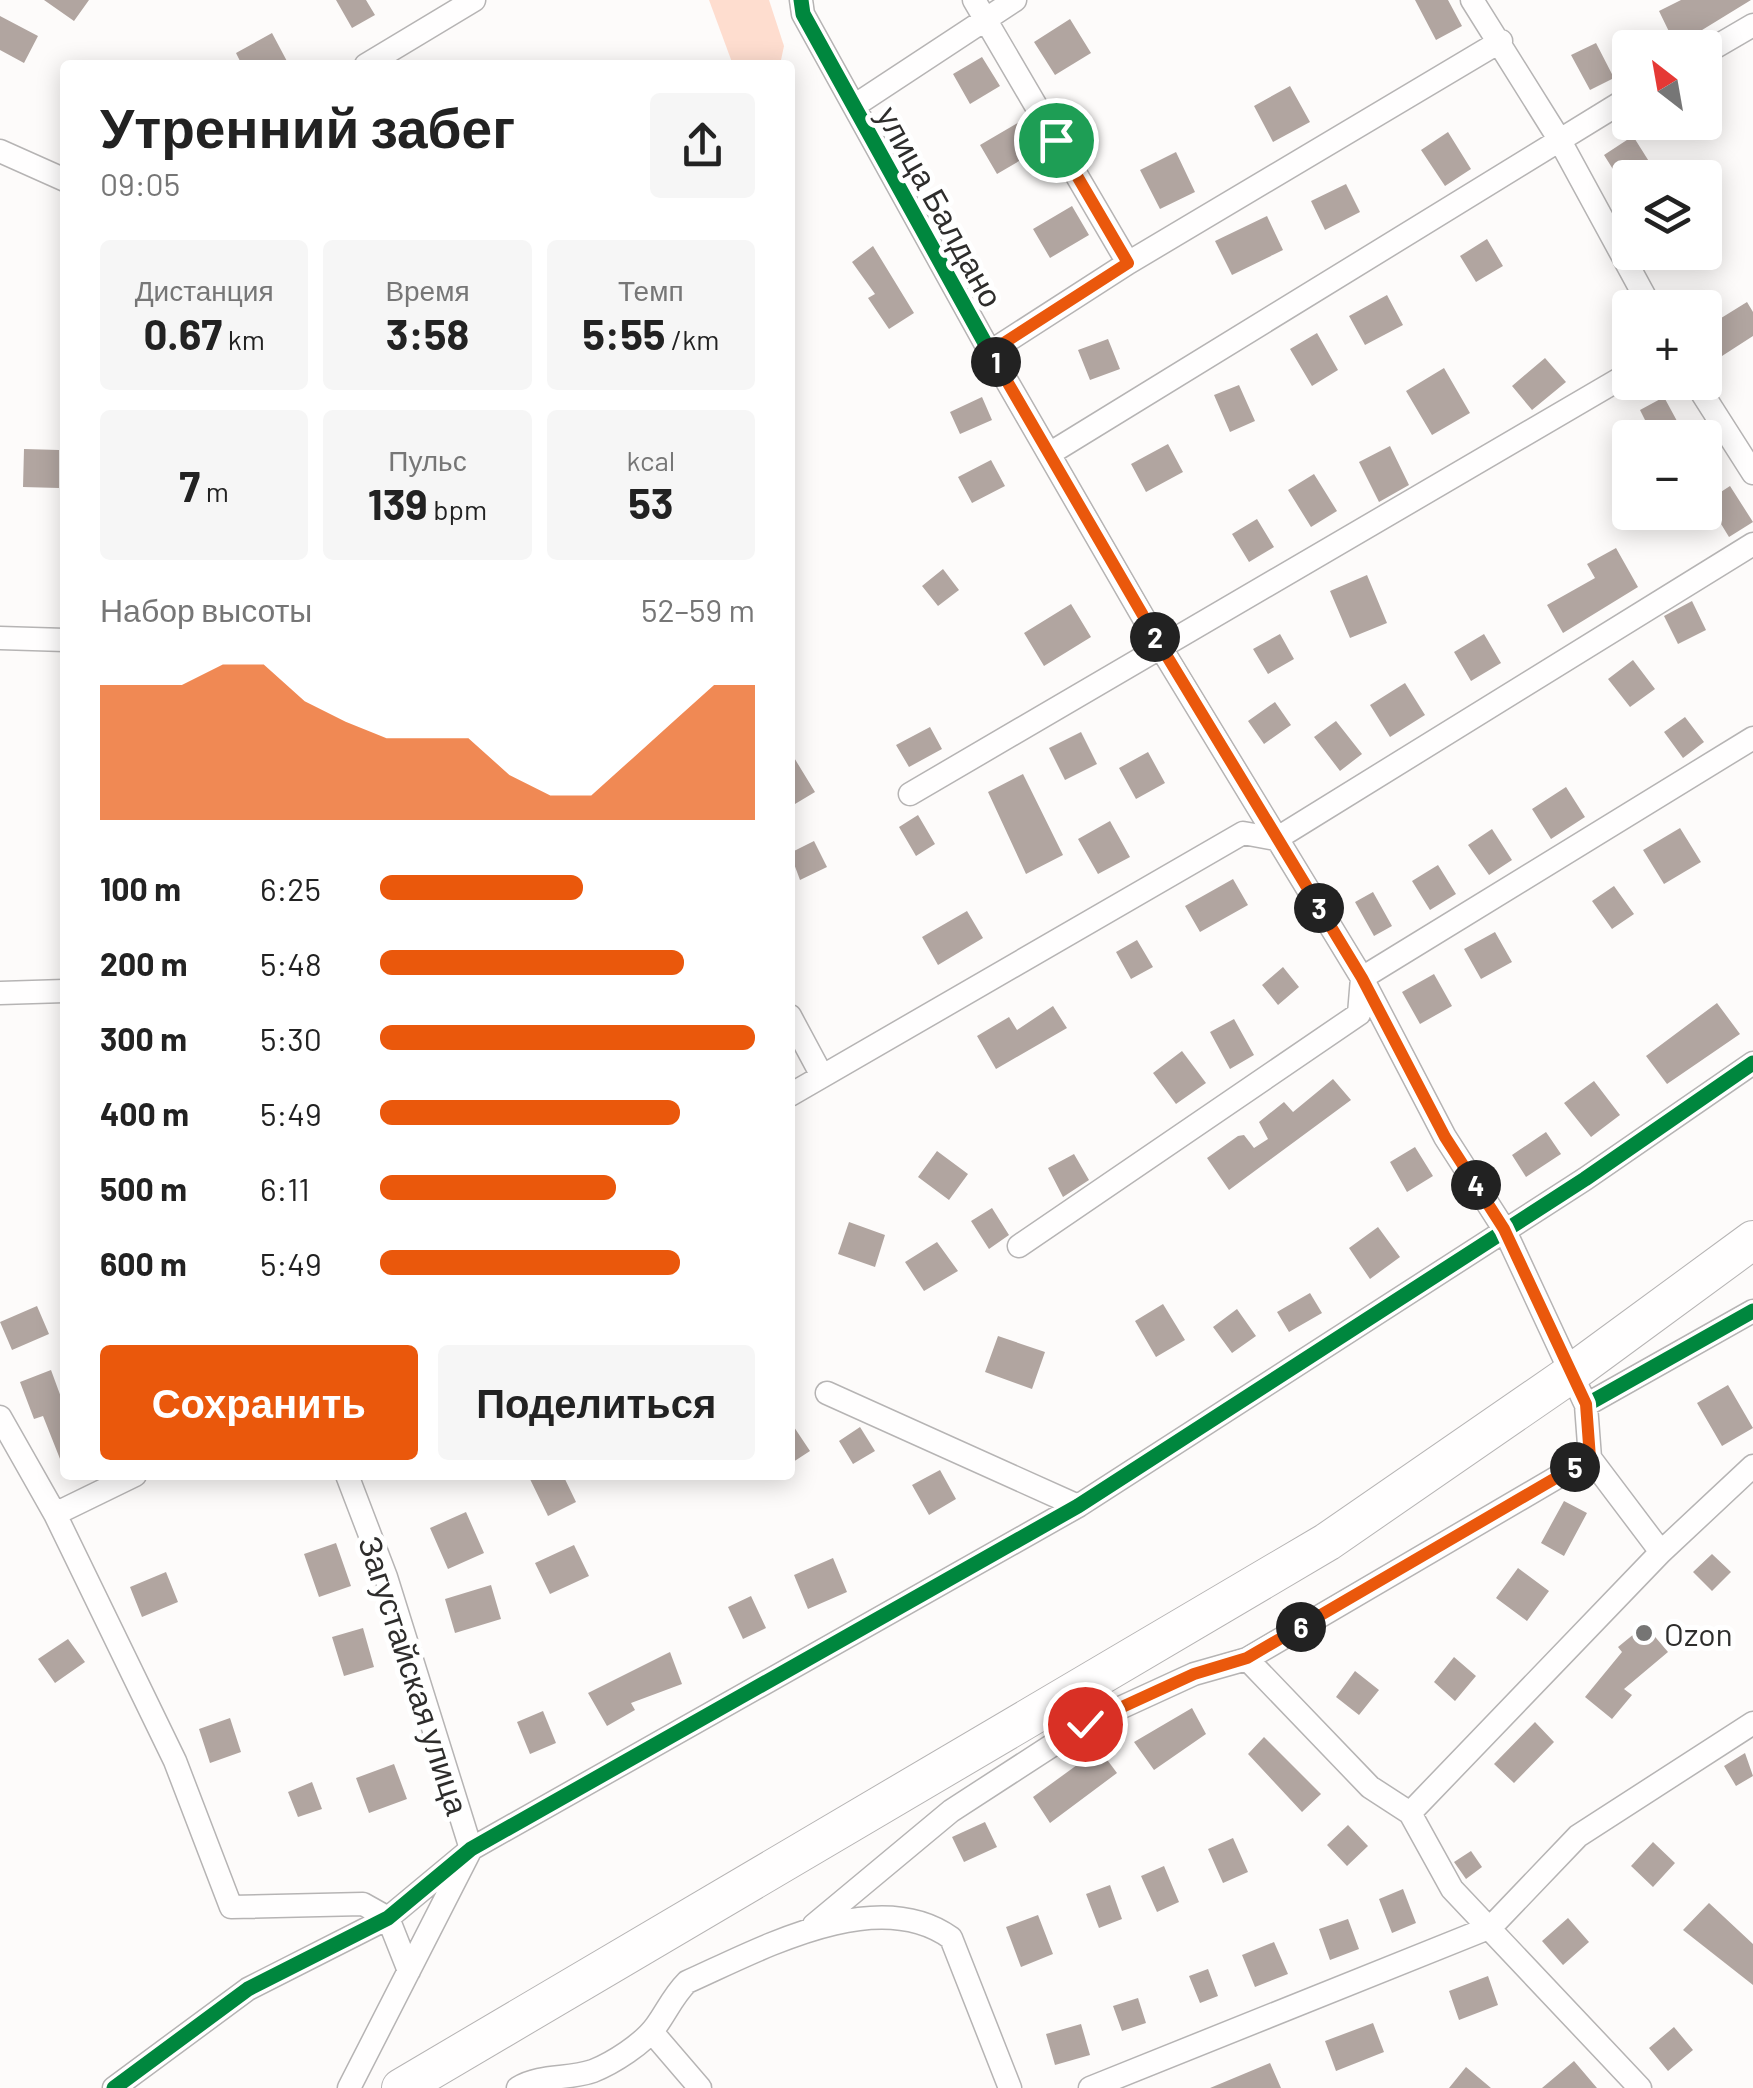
<!DOCTYPE html>
<html lang="ru">
<head>
<meta charset="utf-8">
<style>
  body { margin:0; font-family:Barlow,sans-serif; background:#f6f6f6; color:#222; height:100vh; display:flex; flex-direction:column; font-size:38px; white-space:nowrap }
  * { box-sizing:border-box; margin:0 }
  p { font-size:32px; color:#767676 }
  .icon { flex:none; width:55px; height:55px; fill:none; stroke:currentColor; stroke-width:2; stroke-linecap:round; stroke-linejoin:round }
  .map { position:relative; flex:1; overflow:hidden }
  .drawer { position:absolute; left:60px; top:60px; width:735px; height:1420px; display:flex; flex-direction:column; background:#fff; border-radius:10px; box-shadow:0 5px 25px #0003 }
  .drawer>* { flex:none }
  .needle { width:65px; rotate:329deg }
  .fabs { position:absolute; left:1612px; top:30px; display:grid; gap:20px }
  .fabs a { display:grid; place-items:center; width:110px; height:110px; border-radius:10px; background:#fff; box-shadow:0 5px 25px #0003; font-size:50px }
  .pin { position:absolute; display:grid; place-items:center; width:85px; height:85px; color:#fff; margin:-42px; border:5px solid #fff; border-radius:50%; box-shadow:0 2px 10px #0007 }
  .km { position:absolute; width:50px; height:50px; margin:-25px; border-radius:50%; background:#222; color:#fff; font-size:28px; line-height:50px; text-align:center }
  .round { display:grid; place-items:center; flex:none; width:105px; height:105px; border-radius:10px; background:#f6f6f6 }
  .overview { display:flex; align-items:center; justify-content:space-between; height:170px; padding:0 40px }
  h1 { font-size:55px; font-weight:700; line-height:75px }
  .stats { display:grid; grid-template-columns:repeat(3,1fr); gap:15px; height:170px; padding:10px 40px }
  .stats div { display:grid; align-content:center; border-radius:10px; background:#f6f6f6; text-align:center }
  .stats b { font-size:42px; font-weight:700 }
  .stats small { font-size:28px; font-weight:400 }
  .stats p { font-size:28px }
  .chart { height:280px; padding:20px 40px }
  .chart p { display:flex; justify-content:space-between }
  .chart svg { width:100%; height:180px; margin-top:10px; fill:#ea580c; opacity:.7 }
  .action { display:flex; gap:20px; margin-top:auto; padding:20px 40px }
  .action a { flex:1; height:115px; border-radius:10px; background:#ea580c; color:#fff; font-size:40px; font-weight:700; line-height:115px; text-align:center }
  .action a+a { background:#f6f6f6; color:#222 }
  ul { padding:0 40px; list-style:none; font-size:32px }
  li { display:grid; grid-template-columns:160px 120px 1fr; align-items:center; height:75px }
  li i { height:25px; border-radius:12px; background:#ea580c }
  .map>svg:first-child { display:block }
</style>
</head>
<body>
<div class="map">
<svg width="1753" height="2088" viewBox="0 0 1753 2088">
  <rect width="100%" height="100%" fill="#fdfbfa"/>
  <path fill="#feddcf" d="M709 0H769L784 46 781 60 767 65H733Z"/>
  <path fill="#b1a5a0" d="M44 0H89L74 21Z
    M336 0H366L375 15 352 28Z
    M1415 0H1448L1462 26 1436 40Z
    M1681 0H1751L1676 46 1659 11Z
    M0 16 38 36 24 63 0 50Z
    M1070 19 1091 53 1055 75 1034 42Z
    M272 33 289 65H242L236 53Z
    M1596 43 1614 78 1590 90 1571 55Z
    M982 57 1000 86 970 104 953 74Z
    M1290 86 1310 122 1273 142 1254 106Z
    M1026 118 1043 147 997 174 980 145Z
    M1448 132 1471 169 1445 186 1421 150Z
    M1633 136 1650 163 1621 182 1604 155Z
    M1176 152 1195 192 1160 209 1140 170Z
    M1346 184 1360 212 1325 230 1311 201Z
    M1072 206 1089 235 1050 258 1033 229Z
    M1267 216 1283 250 1232 275 1215 241Z
    M1487 239 1503 266 1476 282 1460 256Z
    M873 246 914 313 889 329 868 298 875 294 852 262Z
    M1387 295 1403 325 1365 345 1349 316Z
    M1747 302 1753 312V336L1722 356 1705 328Z
    M1317 333 1338 370 1312 386 1290 349Z
    M1108 339 1120 369 1090 380 1078 350Z
    M1545 358 1566 382 1532 410 1512 386Z
    M1444 368 1470 413 1432 435 1406 391Z
    M1239 385 1255 421 1230 432 1214 395Z
    M982 397 992 420 960 434 950 412Z
    M1664 397 1677 421 1652 434 1640 410Z
    M1168 444 1183 472 1146 492 1131 464Z
    M1390 446 1409 485 1379 502 1359 462Z
    M24 449 59 450V488L23 487Z
    M991 460 1005 486 972 503 958 477Z
    M1314 474 1337 511 1311 527 1288 490Z
    M1730 486 1753 522 1729 537 1707 501Z
    M1257 519 1274 547 1249 562 1232 534Z
    M1616 548 1638 587 1563 633 1547 605 1595 578 1587 564Z
    M943 569 959 590 938 606 922 586Z
    M1367 575 1387 623 1350 638 1330 591Z
    M1692 601 1706 630 1678 644 1664 616Z
    M1071 604 1091 637 1044 666 1024 633Z
    M1280 634 1294 659 1268 674 1253 649Z
    M1484 634 1501 663 1471 681 1454 652Z
    M1633 660 1655 689 1630 707 1608 679Z
    M1405 683 1425 715 1390 737 1370 705Z
    M1275 702 1291 725 1264 744 1248 721Z
    M1685 717 1704 742 1683 758 1664 732Z
    M1336 721 1362 754 1340 771 1314 737Z
    M930 727 942 749 909 767 896 745Z
    M1081 732 1097 764 1065 780 1049 748Z
    M790 751 815 792 790 807Z
    M1148 752 1165 783 1136 799 1119 768Z
    M1023 774 1063 855 1026 874 988 792Z
    M1566 787 1585 817 1551 839 1532 809Z
    M918 815 935 844 916 856 899 827Z
    M1110 821 1130 857 1098 874 1078 839Z
    M1680 828 1701 862 1664 884 1643 850Z
    M1492 829 1512 860 1489 875 1468 845Z
    M814 841 827 867 800 880 790 853Z
    M1438 865 1456 894 1430 910 1412 881Z
    M1233 879 1248 905 1200 932 1185 906Z
    M1614 886 1634 914 1612 929 1592 901Z
    M1373 892 1392 926 1374 936 1355 902Z
    M967 911 983 938 938 965 922 937Z
    M1495 932 1512 962 1481 979 1464 949Z
    M1137 940 1153 967 1131 979 1116 952Z
    M1283 967 1299 987 1278 1005 1262 985Z
    M1434 974 1452 1006 1420 1024 1402 992Z
    M1717 1003 1740 1034 1667 1084 1646 1056Z
    M1053 1006 1067 1028 996 1069 977 1036 1009 1017 1017 1030Z
    M1234 1019 1254 1055 1230 1069 1210 1032Z
    M1182 1051 1206 1083 1176 1104 1153 1073Z
    M1333 1079 1351 1100 1229 1190 1207 1158 1238 1136 1244 1135 1254 1148 1268 1139 1259 1122 1284 1102 1293 1112Z
    M1594 1081 1620 1115 1591 1137 1564 1103Z
    M1546 1132 1561 1154 1526 1177 1512 1155Z
    M1415 1147 1433 1176 1407 1192 1390 1162Z
    M937 1151 968 1174 949 1200 918 1177Z
    M1074 1154 1089 1180 1063 1197 1048 1168Z
    M992 1208 1009 1235 989 1249 971 1221Z
    M849 1222 885 1235 875 1267 838 1254Z
    M1378 1227 1400 1257 1370 1279 1349 1248Z
    M937 1242 958 1271 924 1291 905 1262Z
    M1310 1293 1322 1313 1289 1332 1277 1312Z
    M1163 1304 1185 1340 1156 1357 1135 1321Z
    M37 1306 49 1334 12 1350 0 1322Z
    M1237 1309 1256 1336 1232 1353 1213 1327Z
    M998 1336 1045 1352 1032 1389 985 1372Z
    M51 1370 65 1408 64 1469 43 1416 34 1419 20 1382Z
    M1728 1385 1753 1428 1722 1446 1697 1403Z
    M790 1421 810 1451 790 1464Z
    M860 1427 875 1451 853 1464 839 1441Z
    M940 1470 956 1499 929 1515 912 1485Z
    M528 1475H563L576 1502 548 1516Z
    M1564 1501 1587 1513 1564 1556 1541 1543Z
    M466 1512 484 1553 448 1569 430 1528Z
    M336 1543 351 1586 319 1597 304 1554Z
    M574 1545 589 1576 550 1594 535 1563Z
    M1712 1554 1731 1572 1712 1591 1693 1572Z
    M833 1558 847 1592 808 1609 794 1575Z
    M1518 1568 1549 1591 1527 1621 1496 1598Z
    M166 1572 178 1602 142 1617 130 1587Z
    M491 1585 501 1619 455 1633 445 1599Z
    M751 1596 766 1628 743 1639 728 1607Z
    M1645 1625 1668 1652 1624 1689 1632 1695 1612 1719 1585 1697 1622 1652 1618 1647Z
    M363 1628 374 1667 344 1676 332 1637Z
    M68 1639 85 1662 55 1683 38 1659Z
    M670 1652 682 1684 631 1703 635 1710 607 1726 588 1693Z
    M1454 1657 1476 1676 1455 1701 1434 1682Z
    M1355 1671 1379 1690 1359 1715 1336 1697Z
    M1192 1708 1206 1734 1154 1770 1134 1742Z
    M543 1711 556 1743 530 1754 517 1722Z
    M230 1718 241 1752 210 1763 199 1729Z
    M1535 1722 1554 1742 1514 1783 1494 1764Z
    M1264 1737 1321 1794 1302 1812 1248 1754Z
    M1099 1749 1117 1773 1050 1823 1033 1797Z
    M1745 1753 1753 1776 1736 1786 1724 1766Z
    M394 1764 407 1799 369 1813 356 1778Z
    M312 1782 322 1809 298 1817 288 1792Z
    M985 1822 997 1847 964 1862 952 1837Z
    M1348 1825 1368 1846 1347 1866 1327 1845Z
    M1233 1838 1248 1872 1223 1883 1208 1849Z
    M1653 1842 1675 1863 1653 1887 1631 1866Z
    M1471 1851 1482 1867 1466 1879 1454 1862Z
    M1164 1866 1179 1902 1157 1912 1141 1876Z
    M1110 1885 1122 1919 1099 1928 1086 1894Z
    M1403 1889 1416 1923 1392 1933 1379 1899Z
    M1709 1903 1753 1944V1985L1683 1930Z
    M1038 1915 1053 1954 1021 1967 1006 1927Z
    M1568 1918 1589 1942 1563 1965 1542 1941Z
    M1348 1919 1359 1949 1330 1960 1319 1929Z
    M1274 1942 1288 1974 1255 1987 1242 1955Z
    M1208 1969 1218 1996 1200 2003 1189 1976Z
    M1488 1976 1498 2005 1459 2020 1449 1991Z
    M1138 1998 1146 2023 1122 2031 1113 2006Z
    M1373 2023 1384 2052 1336 2071 1325 2041Z
    M1081 2024 1090 2055 1055 2065 1046 2034Z
    M1674 2027 1693 2050 1668 2071 1649 2048Z
    M1574 2061 1597 2088H1542Z
    M1270 2063 1281 2088H1210Z
    M1466 2067 1491 2088H1449Z"/>
  <g fill="none" stroke-linecap="round" stroke-linejoin="round">
    <defs>
      <path id="street" d="M801 0 803 14 990 352 1161 648 1362 978 1445 1137 1504 1229 1586 1405 1753 1311
        M974 0 1128 263
        M1472 0 1559 139 1651 308
        M1705 53 1753 25
        M366 65 474 0
        M854 106 1015 0
        M0 151 65 180
        M990 352 1128 263 1501 41
        M1695 382 1753 473
        M1049 454 1630 97
        M0 638 65 640
        M910 794 1630 373
        M0 993 65 991
        M790 1016 821 1074
        M790 1095 1243 833 1276 839 1753 544
        M1019 1246 1359 1014 1362 978 1753 738
        M827 1393 1078 1506
        M1586 1405 1590 1458 1661 1552 1753 1466
        M0 1417 55 1514 135 1475
        M347 1475 386 1577 471 1849 349 2088
        M55 1514 175 1761 231 1907 363 1904 388 1918 409 1971
        M1410 1813 1370 1787 1247 1659 1590 1458
        M814 1925 951 1811 1085 1724 1194 1674 1247 1659
        M652 2032 700 2088
        M114 2088 248 1989 388 1918 471 1849 1078 1506 1585 1179 1753 1063
        M518 2088C542 2074 567 2080 593 2071 613 2063 643 2044 656 2026 667 2011 673 1996 687 1982 759 1950 876 1884 951 1938L1010 2088
        M1090 2088 1491 1927 1578 1836 1753 1723
        M1640 2088 1452 1889 1410 1813 1661 1552"/>
      <path id="primary" d="M401 2088 1327 1542 1569 1375 1753 1240"/>
    </defs>
    <use href="#street" stroke="#b6b4b4" stroke-width="25"/>
    <use href="#primary" stroke="#b6b4b4" stroke-width="40"/>
    <use href="#street" stroke="#fffefe" stroke-width="22"/>
    <use href="#primary" stroke="#fffefe" stroke-width="38"/>
    <defs>
      <path id="cycleway" d="M801 0 803 14 990 352 1161 648 1362 978 1445 1137 1504 1229 1586 1405 1753 1311
        M114 2088 248 1989 388 1918 471 1849 1078 1506 1585 1179 1753 1063"/>
    </defs>
    <use href="#cycleway" stroke="#fff" stroke-width="21"/>
    <use href="#cycleway" stroke="#00873e" stroke-width="15"/>
  </g>
  <g fill="none" stroke-linecap="round" stroke-linejoin="round">
    <defs>
      <path id="route" d="M1056 140 1128 263 990 352 1162 648 1362 978 1445 1137 1504 1229 1586 1404 1590 1458 1247 1658 1194 1674 1085 1724"/>
    </defs>
    <use href="#route" stroke="#fff" stroke-width="20"/>
    <use href="#route" stroke="#ea580c" stroke-width="12"/>
  </g>
  <circle fill="#767574" stroke="#fff" stroke-width="4" cx="1644" cy="1633" r="10"/>
  <g text-anchor="middle" dominant-baseline="central" stroke-width="10" stroke-linejoin="round" paint-order="stroke">
    <g font-size="32" fill="#2e2d2c" stroke="#fff">
      <text transform="translate(941 206) rotate(61)">улица Балдано</text>
      <text transform="translate(415 1675) rotate(72)">Загустайская улица</text>
    </g>
    <g font-size="32" fill="#2e2d2c" stroke="#fff" text-anchor="start">
      <text x="1664" y="1633">Ozon</text>
    </g>
  </g>
</svg>
<div class="fabs">
<a><svg class="needle" viewBox="-14 -14 28 28"><path d="M0-13l5 13h-10z" fill="#e53935"/><path d="M0 13l5-13h-10z" fill="#767676"/></svg></a>
<a><svg class="icon" aria-label="layers" viewBox="0 0 24 24"><path d="M12 4l9 5-9 5-9-5zM3 14l9 5 9-5"/></svg></a>
<a>+</a>
<a>−</a>
</div>
<div class="pin" style="left:1056px;top:140px;background:#1e9e55"><svg class="icon" aria-label="arrive" viewBox="0 0 24 24"><path d="M6 21V4h12l-3 4 3 4H6"/></svg></div>
<div class="pin" style="left:1085px;top:1724px;background:#d93025"><svg class="icon" aria-label="check" viewBox="0 0 24 24"><path d="M5 12l5 5 9-10"/></svg></div>
<b class="km" style="left:996px;top:362px">1</b>
<b class="km" style="left:1155px;top:637px">2</b>
<b class="km" style="left:1319px;top:908px">3</b>
<b class="km" style="left:1476px;top:1185px">4</b>
<b class="km" style="left:1575px;top:1467px">5</b>
<b class="km" style="left:1301px;top:1627px">6</b>
<section class="drawer">
<div class="overview"><div><h1>Утренний забег</h1><p>09:05</p></div><a class="round"><svg class="icon" aria-label="share" viewBox="0 0 24 24"><path d="M12 15V3M7 8l5-5 5 5M5 13v7h14v-7"/></svg></a></div>
<div class="stats">
<div><p>Дистанция</p><b>0.67<small> km</small></b></div>
<div><p>Время</p><b>3:58</b></div>
<div><p>Темп</p><b>5:55<small> /km</small></b></div>
</div>
<div class="stats">
<div><b>7<small> m</small></b></div>
<div><p>Пульс</p><b>139<small> bpm</small></b></div>
<div><p>kcal</p><b>53</b></div>
</div>
<div class="chart"><p><span>Набор высоты</span>52–59 m</p>
<svg viewBox="0 0 160 44" preserveAspectRatio="none"><path d="M0 44V11L10 11L20 11L30 6L40 6L50 15L60 20L70 24L80 24L90 24L100 33L110 38L120 38L130 29L140 20L150 11L160 11V44z"/></svg>
</div>
<ul>
<li><b>100 m</b>6:25<i style="width:54%"></i></li>
<li><b>200 m</b>5:48<i style="width:81%"></i></li>
<li><b>300 m</b>5:30<i style="width:100%"></i></li>
<li><b>400 m</b>5:49<i style="width:80%"></i></li>
<li><b>500 m</b>6:11<i style="width:63%"></i></li>
<li><b>600 m</b>5:49<i style="width:80%"></i></li>
</ul>
<div class="action"><a>Сохранить</a><a>Поделиться</a></div>
</section>
</div>
</body>
</html>
